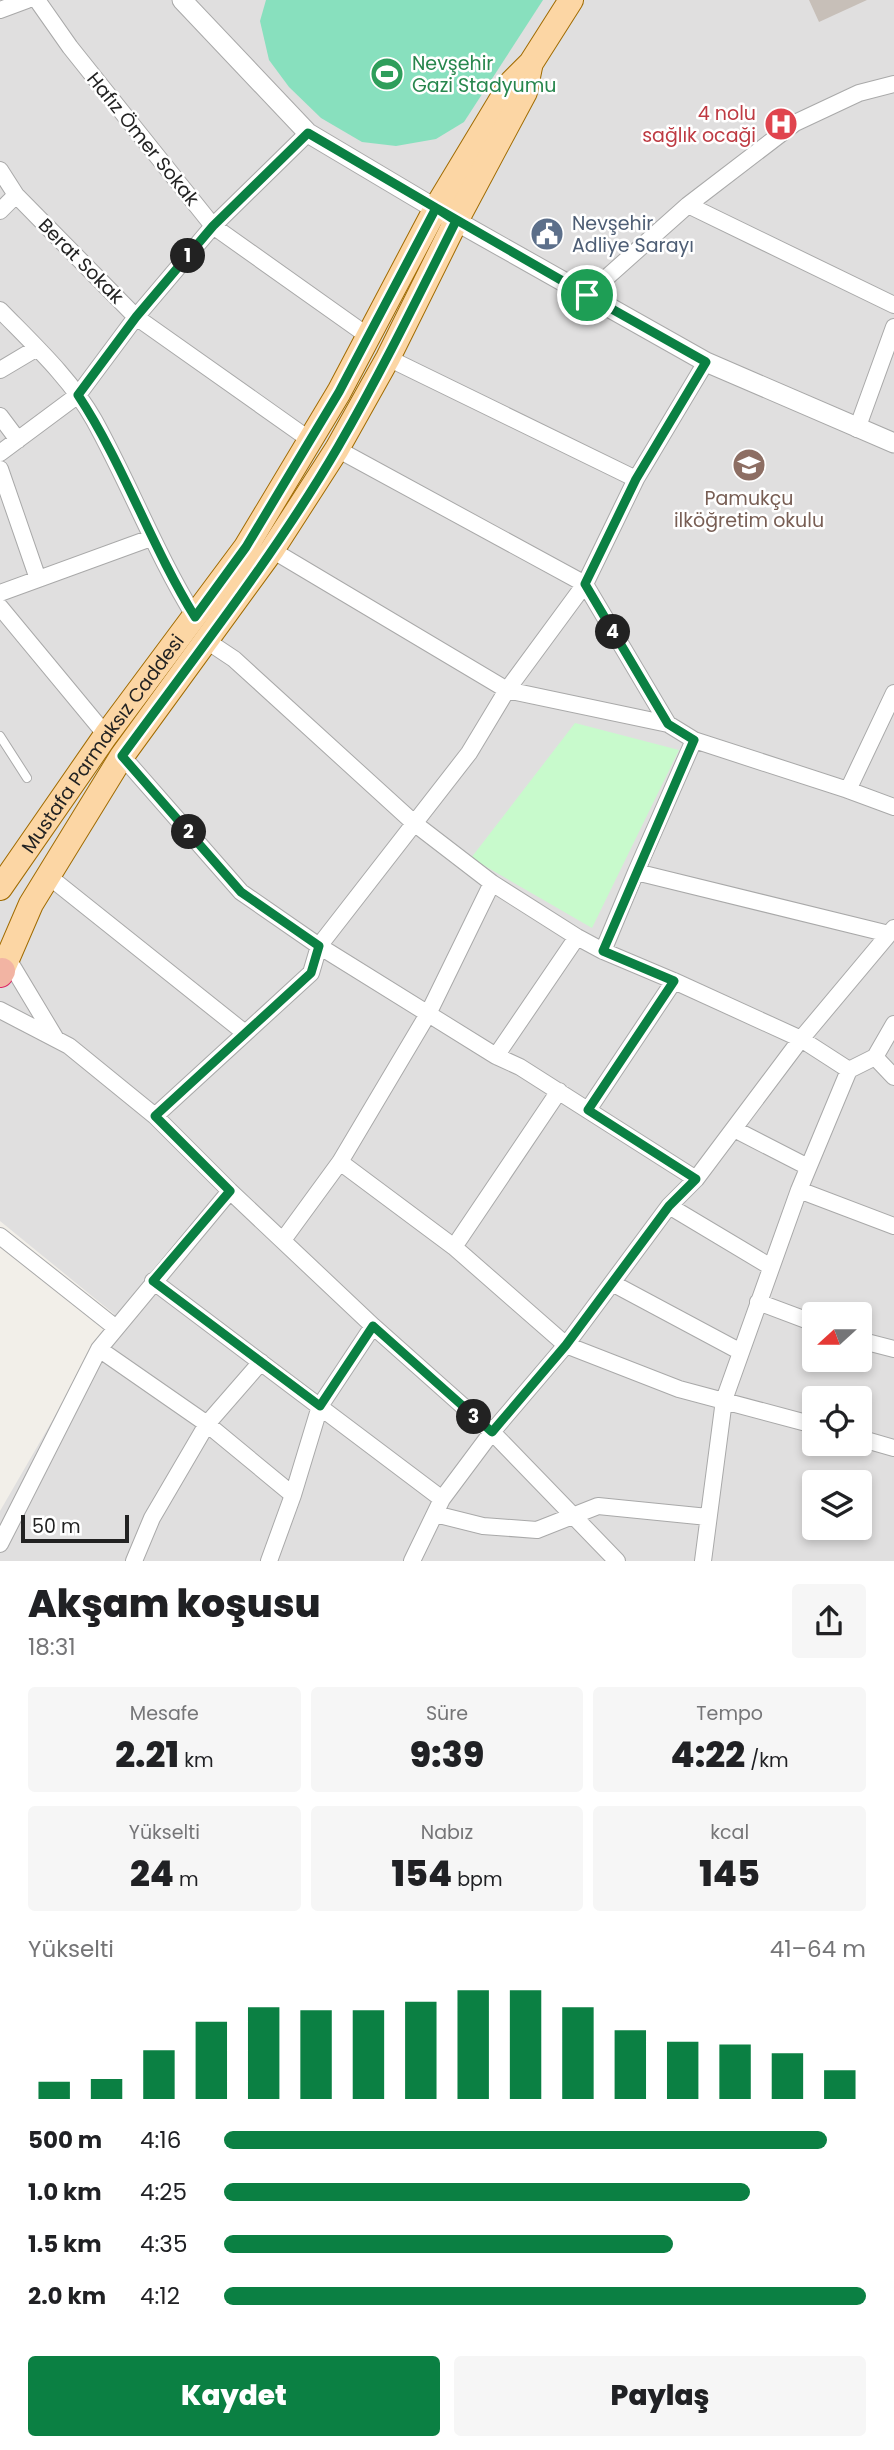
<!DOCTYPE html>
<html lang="tr">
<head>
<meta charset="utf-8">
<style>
  body { margin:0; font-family:Poppins,sans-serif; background:#f6f6f6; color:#202124; height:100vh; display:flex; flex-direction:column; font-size:26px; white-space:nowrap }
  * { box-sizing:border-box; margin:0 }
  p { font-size:23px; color:#757577 }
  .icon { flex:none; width:38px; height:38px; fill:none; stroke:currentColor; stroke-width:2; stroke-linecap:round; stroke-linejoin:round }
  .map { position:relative; height:1561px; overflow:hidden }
  .details { display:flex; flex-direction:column; background:#fff; flex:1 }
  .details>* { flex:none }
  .needle { width:46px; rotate:249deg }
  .tools { position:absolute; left:802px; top:1302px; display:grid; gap:14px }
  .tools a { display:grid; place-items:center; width:70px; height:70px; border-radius:7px; background:#fff; box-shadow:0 4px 10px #0003; font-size:35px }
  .scale { position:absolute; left:21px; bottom:18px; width:108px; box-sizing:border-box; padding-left:7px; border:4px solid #222; border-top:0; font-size:19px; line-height:24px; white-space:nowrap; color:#222; -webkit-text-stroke:5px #fff; paint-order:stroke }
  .pin { position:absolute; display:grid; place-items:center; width:60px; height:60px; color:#fff; margin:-30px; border:4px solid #fff; border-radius:50%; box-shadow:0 2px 7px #0007 }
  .km { position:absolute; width:35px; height:35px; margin:-18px; border-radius:50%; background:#222; color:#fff; font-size:19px; line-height:35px; text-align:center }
  .round { display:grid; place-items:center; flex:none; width:74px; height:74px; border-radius:7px; background:#f6f6f6 }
  .headline { display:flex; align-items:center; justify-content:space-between; height:119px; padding:0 28px }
  h1 { font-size:38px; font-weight:800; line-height:52px }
  .stats { display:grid; grid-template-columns:repeat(3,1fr); gap:10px; height:119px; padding:7px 28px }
  .stats div { display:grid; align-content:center; border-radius:7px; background:#f6f6f6; text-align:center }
  .stats b { font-size:35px; font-weight:800 }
  .stats small { font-size:19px; font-weight:400 }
  .stats p { font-size:19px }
  .chart { height:196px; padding:14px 28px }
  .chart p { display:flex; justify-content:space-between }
  .chart svg { width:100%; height:126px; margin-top:7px; stroke:#0b8043; stroke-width:6 }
  .button { display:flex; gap:14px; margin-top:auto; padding:14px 28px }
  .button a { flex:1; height:80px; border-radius:7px; background:#0b8043; color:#fff; font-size:28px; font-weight:800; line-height:80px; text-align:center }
  .button a+a { background:#f6f6f6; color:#202124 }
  ul { padding:0 28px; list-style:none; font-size:23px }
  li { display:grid; grid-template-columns:112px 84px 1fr; align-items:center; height:52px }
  li i { height:18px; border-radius:9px; background:#0b8043 }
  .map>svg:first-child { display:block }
</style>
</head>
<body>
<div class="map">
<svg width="894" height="1561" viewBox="0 0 894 1561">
  <rect width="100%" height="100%" fill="#f2efe9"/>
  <path fill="#e0dfdf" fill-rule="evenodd" d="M0 0H894V1561H0V1511L114 1314 0 1221ZM814 1314H859V1360H814ZM814 1398H859V1444H814ZM814 1482H859V1528H814Z"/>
  <path fill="#c8facc" d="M575 723 679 750 592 928 471 858Z"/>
  <path fill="#88e0be" d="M266 0H543L464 122 436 139 396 146 362 142 321 118 289 87 269 60 260 21Z"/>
  <path fill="#c7bfb8" d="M809 0H867L819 22Z"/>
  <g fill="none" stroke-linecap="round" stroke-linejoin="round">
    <defs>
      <path id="service" d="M0 736 27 778"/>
      <path id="minor" d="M37 0 70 47 213 226 368 336
        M0 10 27 0
        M0 170 16 195 136 317 310 440
        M688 205 894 305
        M0 211 16 195
        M587 295 688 205 795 123 859 93 894 84
        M0 310C33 344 71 379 94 420 130 485 156 554 195 617
        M388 358 636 479
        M0 370 37 348
        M0 416 18 440
        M857 429 894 327
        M337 449 585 584 668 724
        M0 453 78 395 136 317 213 226 308 133
        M0 469 38 579
        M272 550 507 690 668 724 694 740 848 790
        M0 593 151 538
        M0 607 106 735
        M207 641 234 659 414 823 492 883 577 937 603 951 674 981 801 1039 849 1070 875 1057 894 1077
        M894 693 848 790 894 807
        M122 756 241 892 319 946 496 1056 520 1067 696 1179
        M636 872 694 740
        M47 875 245 1033
        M603 951 636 872 889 934
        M5 954 56 1039
        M0 1010 69 1046 155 1116 230 1191 373 1326 492 1432 617 1561
        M496 1056 577 937
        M875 1057 894 1024
        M588 1110 674 981
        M155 1116 311 973 319 946 469 753 507 690 585 584 636 479 706 362
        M734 1129 808 1167
        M340 1162 454 1247 566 1345 679 1389 814 1425
        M799 1190 894 1226
        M669 1206 771 1267
        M0 1236 116 1328
        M283 1240 340 1162 428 1014 492 883
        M454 1247 559 1091
        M153 1281 442 1499
        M612 1283 741 1352
        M758 1302 814 1323
        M859 1340 894 1349
        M99 1349 207 1424 293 1495
        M859 1438 894 1448
        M435 1514 483 1526 537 1530 598 1506 708 1517
        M0 1544 99 1349 230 1191
        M134 1561 152 1518 207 1424 261 1362
        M269 1561 293 1495 320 1406 373 1326
        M412 1561 442 1499 492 1432 566 1345 669 1206 696 1179 801 1039 894 928
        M703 1561 724 1400 799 1190 849 1070"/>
      <path id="tertiary" d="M182 0 308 133 456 221 706 362 894 443"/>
      <g id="primary">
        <path id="s1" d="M0 888 106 735 246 547 339 392 436 208 512 82 531 63 571 0"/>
        <path d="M2 971 31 904 122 756 272 550 337 449 388 358 456 221 525 92 530 67"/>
      </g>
      <path id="trunk" d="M0 974 2 971"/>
    </defs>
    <use href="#service" stroke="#a9a9a9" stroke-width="10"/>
    <use href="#minor" stroke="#a9a9a9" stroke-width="18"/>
    <use href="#tertiary" stroke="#a9a9a9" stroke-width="21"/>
    <use href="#primary" stroke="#a06b00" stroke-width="26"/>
    <use href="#trunk" stroke="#dc2a67" stroke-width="28"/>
    <use href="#service" stroke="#fff" stroke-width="8"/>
    <use href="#minor" stroke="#fff" stroke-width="16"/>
    <use href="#tertiary" stroke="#fff" stroke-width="19"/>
    <use href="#primary" stroke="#fcd6a4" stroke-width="24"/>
    <use href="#trunk" stroke="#f2b4a3" stroke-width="26"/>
  </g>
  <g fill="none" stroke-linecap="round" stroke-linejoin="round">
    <defs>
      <path id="route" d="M587 295 436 208 339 392 246 547 195 617C151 546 123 463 78 395L136 317 213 226 308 133 436 208 456 221C418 297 381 373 338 447 275 555 196 655 122 756L241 892 319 946 311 973 155 1116 230 1191 153 1281 320 1406 373 1326 492 1432 566 1345 669 1206 696 1179 588 1110 674 981 603 951 694 740 668 724 585 584 636 479 706 362 587 295"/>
    </defs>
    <use href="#route" stroke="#fff" stroke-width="14"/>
    <use href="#route" stroke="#0b8043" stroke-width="9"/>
  </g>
  <defs>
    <symbol id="stadium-disc" viewBox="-11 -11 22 22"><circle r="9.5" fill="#2e9e5b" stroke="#fff"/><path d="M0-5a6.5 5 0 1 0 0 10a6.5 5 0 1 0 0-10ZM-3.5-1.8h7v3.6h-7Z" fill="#fff"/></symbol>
    <symbol id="hospital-disc" viewBox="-11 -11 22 22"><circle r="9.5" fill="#e0444e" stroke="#fff"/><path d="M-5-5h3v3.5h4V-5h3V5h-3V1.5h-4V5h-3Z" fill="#fff"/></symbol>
    <symbol id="civic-disc" viewBox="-11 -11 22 22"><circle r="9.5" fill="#5c6f8a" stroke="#fff"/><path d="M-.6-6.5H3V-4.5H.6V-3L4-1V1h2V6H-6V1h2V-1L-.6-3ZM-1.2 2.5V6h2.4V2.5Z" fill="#fff"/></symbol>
    <symbol id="school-disc" viewBox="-11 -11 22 22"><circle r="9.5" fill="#8d6e63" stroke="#fff"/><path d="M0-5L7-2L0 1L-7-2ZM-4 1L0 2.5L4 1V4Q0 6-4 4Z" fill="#fff"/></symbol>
  </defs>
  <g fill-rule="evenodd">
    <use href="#stadium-disc" x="368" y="55" width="38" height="38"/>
    <use href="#hospital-disc" x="762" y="105" width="38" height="38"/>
    <use href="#civic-disc" x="528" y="215" width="38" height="38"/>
    <use href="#school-disc" x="730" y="446" width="38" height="38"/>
  </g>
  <g text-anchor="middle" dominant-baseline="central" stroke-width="5" stroke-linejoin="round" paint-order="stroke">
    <g font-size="19" fill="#27864d" stroke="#fff" text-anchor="start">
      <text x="412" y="63">Nevşehir<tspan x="412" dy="22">Gazi Stadyumu</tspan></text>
    </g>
    <g font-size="19" fill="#be3a42" stroke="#fff" text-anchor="end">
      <text x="756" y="113">4 nolu<tspan x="756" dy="22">sağlık ocaği</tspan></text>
    </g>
    <g font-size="19" fill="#222" stroke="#fff">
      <text transform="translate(143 139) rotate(51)">Hafız Ömer Sokak</text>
      <text transform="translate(81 261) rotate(45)">Berat Sokak</text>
      <text stroke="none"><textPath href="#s1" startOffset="177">Mustafa Parmaksız Caddesi</textPath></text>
    </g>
    <g font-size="19" fill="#4e5e75" stroke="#fff" text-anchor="start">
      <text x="572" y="223">Nevşehir<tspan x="572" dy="22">Adliye Sarayı</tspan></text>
    </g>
    <g font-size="19" fill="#785e54" stroke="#fff">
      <text x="749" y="498">Pamukçu<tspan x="749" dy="22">ilköğretim okulu</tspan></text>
    </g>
  </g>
</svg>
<div class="tools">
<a><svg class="needle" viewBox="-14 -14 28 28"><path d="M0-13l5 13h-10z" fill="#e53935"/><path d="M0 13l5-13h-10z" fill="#757577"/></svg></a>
<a><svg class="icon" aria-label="locate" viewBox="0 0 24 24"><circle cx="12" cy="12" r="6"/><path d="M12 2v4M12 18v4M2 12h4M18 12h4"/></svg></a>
<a><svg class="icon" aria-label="layers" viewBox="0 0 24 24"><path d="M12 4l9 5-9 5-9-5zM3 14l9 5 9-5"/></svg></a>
</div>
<div class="scale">50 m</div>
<div class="pin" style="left:587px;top:295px;background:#1e9e55"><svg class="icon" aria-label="arrive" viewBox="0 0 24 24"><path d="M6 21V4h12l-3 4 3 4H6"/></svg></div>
<b class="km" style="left:188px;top:256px">1</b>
<b class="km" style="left:189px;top:832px">2</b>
<b class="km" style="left:474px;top:1417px">3</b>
<b class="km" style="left:613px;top:632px">4</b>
</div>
<section class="details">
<div class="headline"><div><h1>Akşam koşusu</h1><p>18:31</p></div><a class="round"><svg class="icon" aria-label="share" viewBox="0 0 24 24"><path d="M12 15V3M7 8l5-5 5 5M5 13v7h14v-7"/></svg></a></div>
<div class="stats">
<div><p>Mesafe</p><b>2.21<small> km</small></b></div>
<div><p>Süre</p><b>9:39</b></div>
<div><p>Tempo</p><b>4:22<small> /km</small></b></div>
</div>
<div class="stats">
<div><p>Yükselti</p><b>24<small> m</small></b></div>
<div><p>Nabız</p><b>154<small> bpm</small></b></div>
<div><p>kcal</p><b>145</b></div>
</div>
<div class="chart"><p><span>Yükselti</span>41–64 m</p>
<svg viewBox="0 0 160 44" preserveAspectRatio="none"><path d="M5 44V38M15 44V37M25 44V27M35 44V17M45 44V12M55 44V13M65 44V13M75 44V10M85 44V6M95 44V6M105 44V12M115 44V20M125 44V24M135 44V25M145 44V28M155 44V34"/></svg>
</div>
<ul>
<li><b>500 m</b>4:16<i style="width:94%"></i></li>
<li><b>1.0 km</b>4:25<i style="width:82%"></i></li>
<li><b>1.5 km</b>4:35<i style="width:70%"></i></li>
<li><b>2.0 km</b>4:12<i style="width:100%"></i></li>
</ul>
<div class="button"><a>Kaydet</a><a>Paylaş</a></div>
</section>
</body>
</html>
